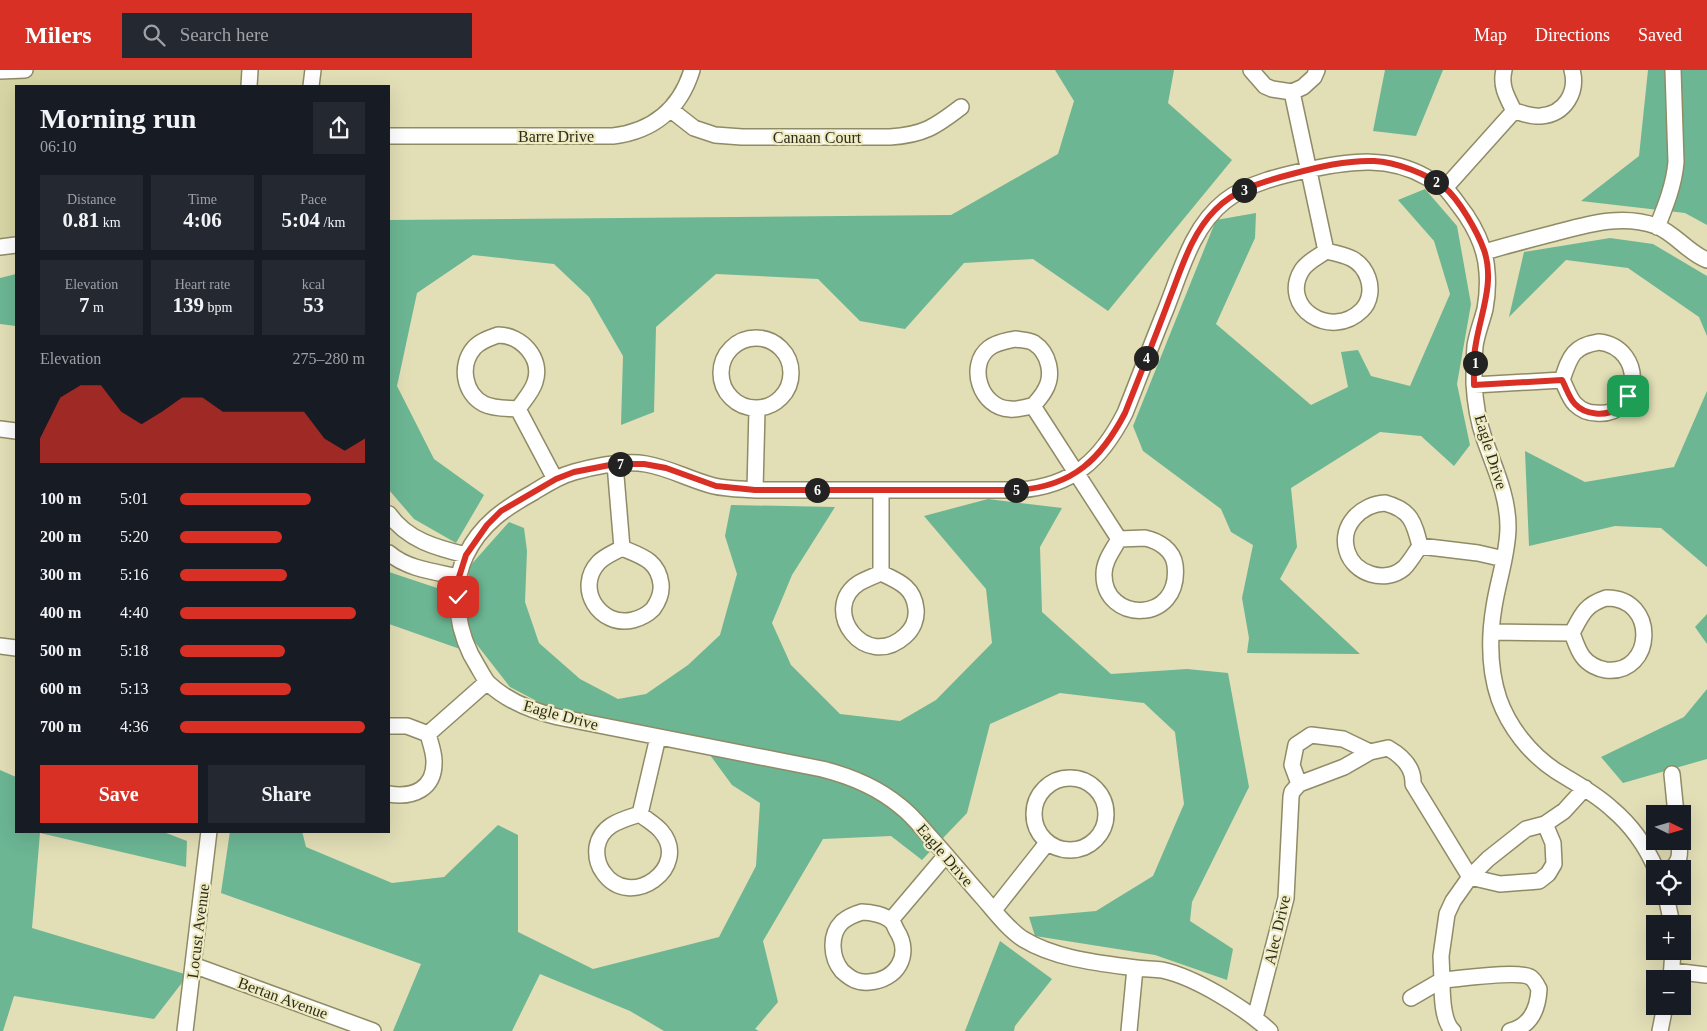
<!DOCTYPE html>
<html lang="en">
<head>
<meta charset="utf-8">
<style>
  body { margin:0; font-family:Georgia,serif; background:#242831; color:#f1f3f6; height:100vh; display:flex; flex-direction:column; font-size:19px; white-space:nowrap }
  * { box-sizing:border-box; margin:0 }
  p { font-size:16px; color:#9ea1a6 }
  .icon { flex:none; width:28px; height:28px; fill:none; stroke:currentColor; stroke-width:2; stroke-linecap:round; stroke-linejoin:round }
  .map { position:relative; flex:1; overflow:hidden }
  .drawer { position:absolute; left:15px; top:15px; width:375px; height:748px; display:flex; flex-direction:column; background:#171b24; border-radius:0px; box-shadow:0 5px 20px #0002 }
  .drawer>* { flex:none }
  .needle { width:32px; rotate:95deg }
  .buttons { position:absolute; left:1646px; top:735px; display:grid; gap:10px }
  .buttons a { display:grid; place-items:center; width:45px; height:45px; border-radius:0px; background:#171b24; box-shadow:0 5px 20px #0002; font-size:25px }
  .pin { position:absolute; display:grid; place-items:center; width:42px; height:42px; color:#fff; margin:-21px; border-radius:10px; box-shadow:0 2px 8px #0006 }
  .km { position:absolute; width:25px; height:25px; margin:-12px; border-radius:50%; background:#222; color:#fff; font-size:14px; line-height:25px; text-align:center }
  .round { display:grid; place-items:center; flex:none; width:52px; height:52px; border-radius:0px; background:#242831 }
  .summary { display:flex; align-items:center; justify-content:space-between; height:85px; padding:0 25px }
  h1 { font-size:28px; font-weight:600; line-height:38px }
  .metrics { display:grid; grid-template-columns:repeat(3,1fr); gap:8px; height:85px; padding:5px 25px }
  .metrics div { display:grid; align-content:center; border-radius:0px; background:#242831; text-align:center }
  .metrics b { font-size:21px; font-weight:600 }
  .metrics small { font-size:14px; font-weight:400 }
  .metrics p { font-size:14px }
  .chart { height:140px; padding:10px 25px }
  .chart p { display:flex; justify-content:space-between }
  .chart svg { width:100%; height:90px; margin-top:5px; fill:#d93025; opacity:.7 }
  .action { display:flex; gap:10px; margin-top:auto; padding:10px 25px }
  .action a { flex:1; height:58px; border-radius:0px; background:#d93025; color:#fff; font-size:20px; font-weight:600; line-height:58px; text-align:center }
  .action a+a { background:#242831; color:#f1f3f6 }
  ul { padding:0 25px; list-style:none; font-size:16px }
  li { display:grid; grid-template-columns:80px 60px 1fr; align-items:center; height:38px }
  li i { height:12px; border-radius:6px; background:#d93025 }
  header { display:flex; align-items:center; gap:30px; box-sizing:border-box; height:70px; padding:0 25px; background:#d93025; color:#fff }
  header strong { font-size:24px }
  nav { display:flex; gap:28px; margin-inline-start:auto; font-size:18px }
  .search { width:350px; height:45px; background:#242831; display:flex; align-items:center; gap:12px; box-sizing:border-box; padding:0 18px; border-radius:0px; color:#9ea1a6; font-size:19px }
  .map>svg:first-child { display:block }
</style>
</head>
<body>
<header>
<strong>Milers</strong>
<div class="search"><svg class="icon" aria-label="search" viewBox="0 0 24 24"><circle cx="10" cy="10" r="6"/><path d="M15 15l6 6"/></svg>Search here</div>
<nav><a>Map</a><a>Directions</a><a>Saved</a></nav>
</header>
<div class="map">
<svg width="1707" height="961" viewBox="0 0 1707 961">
  <rect width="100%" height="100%" fill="#e2deb6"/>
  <path fill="#d8d5a5" d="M0 0H259L257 16H16V181L0 183Z"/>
  <path fill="#6cb694" d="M1055 0H1174L1168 33 1232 90 1108 241 1033 189 964 193 905 259 860 251 818 209 716 204 656 257 654 342 621 355 623 286 589 227 554 194 473 185 417 223 397 316 434 389 484 425 456 473 414 449 389 420V150L951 145 1058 84 1074 31Z
    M1385 0H1443L1416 66 1373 61Z
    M1648 0H1707V155L1685 143 1581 131 1639 86Z
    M1425 119 1457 156 1471 234 1457 314 1470 375 1454 396 1421 366 1380 362 1291 418 1297 477 1280 509 1360 584 1247 583 1249 568 1242 528 1253 475 1231 462 1221 439 1143 381 1133 356 1216 150 1256 143 1255 168 1216 254 1311 335 1348 317 1341 282 1358 280 1371 306 1410 316 1450 224 1434 171 1398 130Z
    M1610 168 1653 174 1707 206V266L1699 247 1628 198 1566 190 1509 247 1524 182Z
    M16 204V256L0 254V208Z
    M1707 321V497L1661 458 1615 456 1529 476 1525 381 1585 412 1674 397Z
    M988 429 1062 438 1040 477 1042 542 1111 604 1187 599 1228 603 1249 717 1192 832 1190 851 1233 879 1227 910 1155 885 1035 866 1029 847 1096 841 1153 806 1184 734 1175 662 1144 633 1060 623 990 654 967 743 922 790 891 766 823 769 763 871 778 932 755 959 759 961H664L630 941 540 904 512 961H393L421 894 221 823 230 761H302L306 777 392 813 444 807 498 755 518 765V862L593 899 719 867 756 796 760 733 732 715 696 666 548 637 510 617 467 562 469 497 509 452 524 458 527 481 525 532 539 573 580 609 618 629 646 624 688 595 720 565 737 504 725 466 731 435 835 437 792 505 772 553 791 595 840 644 900 651 936 630 992 573 986 519 924 446Z
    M389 502 440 519 460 579 389 554Z
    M1707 544V574L1695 557Z
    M1707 619V689L1623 713 1601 687 1684 647Z
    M0 700 16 707V761H161L187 771 186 797 40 763 32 858 188 905 154 949 14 926 3 961H0Z
    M1000 871 1052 909 1015 956 1014 961H965Z"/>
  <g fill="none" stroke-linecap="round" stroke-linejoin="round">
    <defs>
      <path id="minor" d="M1251 0 1265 16 1272 19 1292 22 1303 17 1314 7 1317 0
        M1504 0C1500 16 1507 27 1514 41
        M0 1 25 0
        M249 16 250 0
        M311 16 313 0
        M1292 22 1326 181
        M671 40 694 58 715 65 742 67H890C923 65 935 57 961 37
        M1514 41C1523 43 1532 47 1541 46 1565 44 1578 22 1572 0
        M389 66H613C653 61 680 39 692 0
        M1445 118 1514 41
        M1657 157C1666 135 1674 115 1676 92L1673 0
        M0 177 16 175
        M1326 181C1345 185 1361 188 1368 208 1372 219 1370 232 1362 240 1331 271 1279 237 1302 200 1308 191 1318 187 1326 181Z
        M1485 182C1508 175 1532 169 1555 163 1589 154 1622 144 1656 156 1675 163 1688 183 1707 190
        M498 265C521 265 543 288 535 312 532 322 524 330 518 339 507 338 494 339 484 334 464 324 459 295 474 278 480 271 490 268 498 265Z
        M721 303a35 35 0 1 1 70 0a35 35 0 1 1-70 0Z
        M1015 269C1021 270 1029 270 1034 273 1049 283 1054 305 1045 320 1042 326 1037 331 1033 336 1025 337 1017 340 1010 339 980 338 967 295 989 278 997 272 1006 271 1015 269Z
        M1599 272C1647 278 1641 348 1596 343 1588 343 1580 339 1575 334 1569 328 1566 317 1562 310 1570 286 1573 276 1599 272Z
        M1474 315 1562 310
        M1033 336 1119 469
        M518 339 555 409
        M0 359 16 361
        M615 394 622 478
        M755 420 757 339
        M1385 433C1411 440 1414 452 1420 476 1415 483 1410 492 1404 498 1385 514 1354 504 1347 481 1339 455 1362 434 1385 433Z
        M389 444C407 470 437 478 466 485
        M1145 468C1159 471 1173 480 1175 495 1182 555 1103 553 1104 504 1104 491 1113 480 1119 469Z
        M1420 476 1478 483 1504 489
        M622 478C641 486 658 490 661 514 662 523 658 532 653 539 648 544 641 548 633 550 600 558 574 518 599 492 605 486 615 482 622 478Z
        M389 483C407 499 436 502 459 507
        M881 503C898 511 914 517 916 539 917 549 913 559 905 566 865 602 819 539 859 513 866 509 874 506 881 503Z
        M881 503V421
        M1606 528C1658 527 1655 605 1606 600 1598 599 1588 594 1583 587 1578 581 1575 571 1572 563 1582 544 1585 535 1606 528Z
        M1491 562 1572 563
        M0 576 16 578
        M389 656H407L428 664C430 672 434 682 434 691 435 719 413 728 389 724
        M428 664 487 612
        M1672 704 1676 744
        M1034 744a36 36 0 1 1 72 0a36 36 0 1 1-72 0Z
        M1299 714 1344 697 1370 682 1388 678C1402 686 1414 697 1413 714L1470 807 1500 814 1539 811 1548 804 1554 794 1553 773 1545 754
        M640 744C647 750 655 754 661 761 692 797 630 842 603 802 598 795 596 786 597 777 601 755 621 750 640 744Z
        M640 744 658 667
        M1670 799C1681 792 1680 783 1679 771
        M1666 826 1672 854
        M994 840 1047 773
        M862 842C871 842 885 845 891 851 894 853 895 858 897 861 912 885 897 910 869 912 857 913 851 909 842 901 831 888 829 865 842 852 848 847 855 844 862 842Z
        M891 850 946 785
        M193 895 373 961
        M1673 901 1706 905
        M1671 909 1673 881
        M1411 928 1442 910 1441 886 1447 844 1453 831 1470 807 1488 789 1526 759 1545 754 1564 741 1585 718
        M1255 948 1286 828 1291 727 1292 722 1299 714 1292 695 1296 675 1311 665 1343 669 1370 682
        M185 961 209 761
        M1129 961 1135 898
        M1270 961C1245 938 1195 907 1162 900 1153 899 1144 899 1136 898 1098 893 1056 889 1023 869 1008 859 995 842 983 828 966 809 949 788 931 768 921 757 912 745 900 736 877 717 850 706 822 699L558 647C532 641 508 632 488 613 484 608 481 602 478 597 458 566 449 520 466 485 481 454 505 438 534 422 547 414 559 406 574 402 596 396 623 390 646 394 670 398 690 410 714 416 727 419 742 419 755 420H1019C1073 416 1101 390 1125 343 1139 308 1152 273 1166 239 1181 201 1192 157 1225 131 1248 113 1283 105 1312 99 1352 91 1389 86 1426 107 1433 111 1442 115 1447 120 1454 128 1460 137 1466 145 1478 163 1486 181 1487 202 1488 214 1487 228 1485 239 1482 251 1477 263 1475 276 1474 288 1474 301 1474 313 1475 331 1478 351 1484 368 1494 397 1508 425 1508 457 1508 484 1498 510 1494 537 1489 567 1489 599 1499 629 1509 657 1530 684 1556 701 1575 713 1595 723 1612 739 1631 755 1646 776 1656 799
        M1453 961C1442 951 1442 924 1442 910 1459 909 1517 900 1530 907 1534 909 1537 915 1539 919 1538 939 1531 956 1510 961
        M1660 961 1665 936"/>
    </defs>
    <use href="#minor" stroke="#8f8b66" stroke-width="18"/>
    <use href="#minor" stroke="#fff" stroke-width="15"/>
  </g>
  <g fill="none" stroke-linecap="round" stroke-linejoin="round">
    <defs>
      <path id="route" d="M458 527 459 507 466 485 487 455 501 441 556 409 574 402 615 394H644L666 398 716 416 755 420H1019C1073 416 1101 389 1125 343 1140 305 1155 268 1169 230 1181 200 1191 164 1215 140 1235 119 1265 111 1292 104 1318 97 1347 90 1374 91 1396 92 1427 104 1444 117 1459 129 1478 163 1484 180 1495 211 1481 243 1476 273 1473 287 1474 301 1474 315L1562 310C1566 317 1569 328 1575 334 1585 345 1606 347 1618 338 1622 335 1625 331 1628 326"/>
    </defs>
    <use href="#route" stroke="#fff" stroke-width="10"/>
    <use href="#route" stroke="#d93025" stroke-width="6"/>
  </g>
  <g text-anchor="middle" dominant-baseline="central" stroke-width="4.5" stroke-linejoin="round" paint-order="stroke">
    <g font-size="16" fill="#2d2c1c" stroke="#efebc3">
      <text x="556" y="66">Barre Drive</text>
      <text x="817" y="67">Canaan Court</text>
      <text transform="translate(1491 382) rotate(73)">Eagle Drive</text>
      <text transform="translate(561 645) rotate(15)">Eagle Drive</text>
      <text transform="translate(945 785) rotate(49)">Eagle Drive</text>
      <text transform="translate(1277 860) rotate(-77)">Alec Drive</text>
      <text transform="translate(198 861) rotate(-83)">Locust Avenue</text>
      <text transform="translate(283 928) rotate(20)">Bertan Avenue</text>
    </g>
  </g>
</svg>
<div class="buttons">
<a><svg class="needle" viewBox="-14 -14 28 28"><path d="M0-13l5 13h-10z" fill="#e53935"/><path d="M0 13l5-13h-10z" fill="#9ea1a6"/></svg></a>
<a><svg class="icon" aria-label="locate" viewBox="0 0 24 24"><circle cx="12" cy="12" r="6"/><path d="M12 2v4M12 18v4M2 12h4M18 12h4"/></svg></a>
<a>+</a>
<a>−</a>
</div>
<div class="pin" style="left:1628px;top:326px;background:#1e9e55"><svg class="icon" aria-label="arrive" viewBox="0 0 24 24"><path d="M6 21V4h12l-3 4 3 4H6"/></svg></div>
<div class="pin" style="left:458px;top:527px;background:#d93025"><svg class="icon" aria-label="check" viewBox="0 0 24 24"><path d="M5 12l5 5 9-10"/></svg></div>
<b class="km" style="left:1475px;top:293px">1</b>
<b class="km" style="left:1436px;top:112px">2</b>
<b class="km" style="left:1244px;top:120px">3</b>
<b class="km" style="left:1146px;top:288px">4</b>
<b class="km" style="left:1016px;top:420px">5</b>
<b class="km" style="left:817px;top:420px">6</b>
<b class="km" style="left:620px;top:394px">7</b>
<section class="drawer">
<div class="summary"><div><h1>Morning run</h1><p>06:10</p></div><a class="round"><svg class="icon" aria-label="share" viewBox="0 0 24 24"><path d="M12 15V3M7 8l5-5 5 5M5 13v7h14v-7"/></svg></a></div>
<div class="metrics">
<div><p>Distance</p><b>0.81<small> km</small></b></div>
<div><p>Time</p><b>4:06</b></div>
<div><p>Pace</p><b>5:04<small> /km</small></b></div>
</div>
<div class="metrics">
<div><p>Elevation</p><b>7<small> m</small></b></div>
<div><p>Heart rate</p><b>139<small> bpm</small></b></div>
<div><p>kcal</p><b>53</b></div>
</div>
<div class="chart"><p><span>Elevation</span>275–280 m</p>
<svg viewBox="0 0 160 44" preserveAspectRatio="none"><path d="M0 44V32L10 12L20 6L30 6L40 19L50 25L60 19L70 12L80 12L90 19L100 19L110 19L120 19L130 19L140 32L150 38L160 32V44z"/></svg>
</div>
<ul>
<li><b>100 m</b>5:01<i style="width:71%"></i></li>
<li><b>200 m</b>5:20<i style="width:55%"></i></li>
<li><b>300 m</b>5:16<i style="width:58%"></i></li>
<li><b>400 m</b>4:40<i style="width:95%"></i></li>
<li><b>500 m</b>5:18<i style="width:57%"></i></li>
<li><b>600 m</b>5:13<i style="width:60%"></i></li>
<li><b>700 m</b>4:36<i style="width:100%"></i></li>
</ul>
<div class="action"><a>Save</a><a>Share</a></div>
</section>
</div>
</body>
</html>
